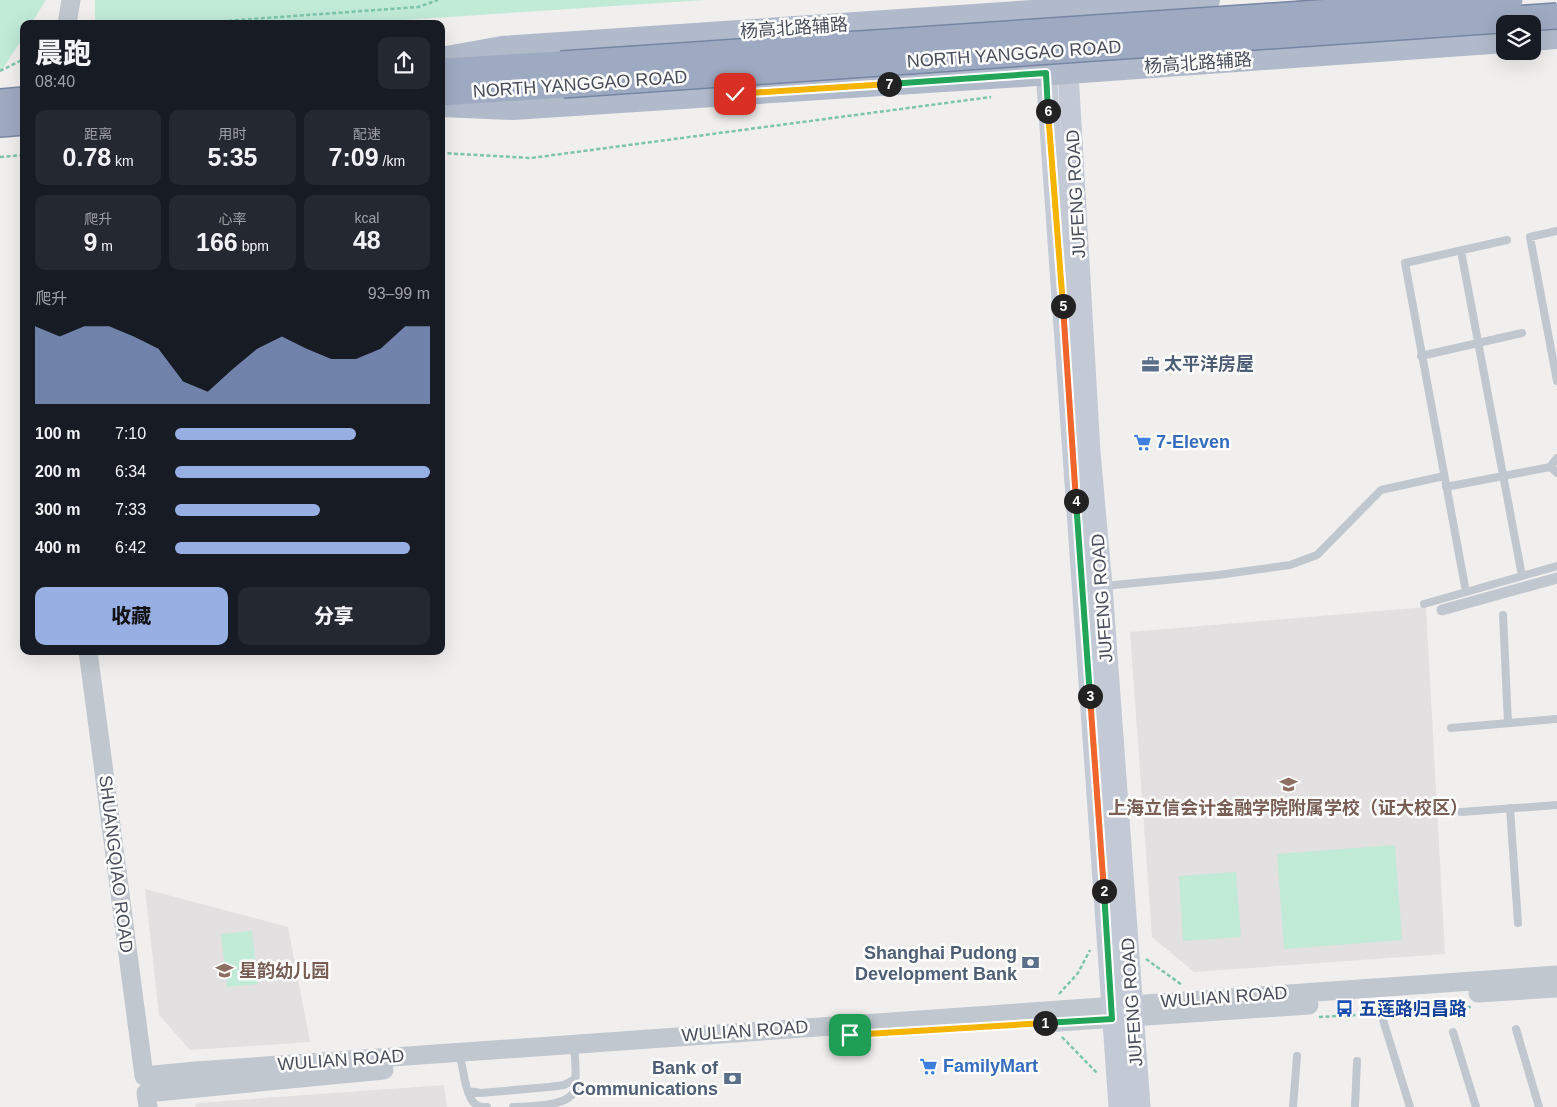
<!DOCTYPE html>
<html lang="zh">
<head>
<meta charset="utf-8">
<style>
  body { margin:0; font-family:Helvetica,"Noto Sans SC",sans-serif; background:#242831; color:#f1f3f6; height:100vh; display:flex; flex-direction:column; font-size:19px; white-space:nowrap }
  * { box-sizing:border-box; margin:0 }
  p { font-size:16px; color:#9ea1a6 }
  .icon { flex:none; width:28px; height:28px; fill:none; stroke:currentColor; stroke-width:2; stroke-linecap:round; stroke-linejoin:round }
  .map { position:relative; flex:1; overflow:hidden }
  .details { position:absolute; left:20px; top:20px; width:425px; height:635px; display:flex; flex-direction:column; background:#171b24; border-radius:10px; box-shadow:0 5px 20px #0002 }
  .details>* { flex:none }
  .fabs { position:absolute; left:1496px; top:15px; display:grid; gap:10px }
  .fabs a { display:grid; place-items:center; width:45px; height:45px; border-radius:10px; background:#171b24; box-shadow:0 5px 20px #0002; font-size:25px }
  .pin { position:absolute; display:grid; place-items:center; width:42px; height:42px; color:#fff; margin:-21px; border-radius:10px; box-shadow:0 2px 8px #0006 }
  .km { position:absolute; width:25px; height:25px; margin:-12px; border-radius:50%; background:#222; color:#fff; font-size:14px; line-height:25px; text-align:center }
  .round { display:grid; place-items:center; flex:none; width:52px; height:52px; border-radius:10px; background:#242831 }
  .head { display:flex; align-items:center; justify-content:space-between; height:85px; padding:0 15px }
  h1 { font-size:28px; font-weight:800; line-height:38px }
  .figures { display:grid; grid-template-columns:repeat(3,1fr); gap:8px; height:85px; padding:5px 15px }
  .figures div { display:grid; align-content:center; border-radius:10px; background:#242831; text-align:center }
  .figures b { font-size:25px; font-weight:800 }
  .figures small { font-size:14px; font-weight:400 }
  .figures p { font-size:14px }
  .chart { height:140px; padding:10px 15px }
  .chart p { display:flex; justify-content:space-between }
  .chart svg { width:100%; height:90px; margin-top:5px; fill:#98afe4; opacity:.7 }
  .primary-button { display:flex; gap:10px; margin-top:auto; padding:10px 15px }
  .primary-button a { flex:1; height:58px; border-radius:10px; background:#98afe4; color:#111; font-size:20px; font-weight:800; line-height:58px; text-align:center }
  .primary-button a+a { background:#242831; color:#f1f3f6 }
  ul { padding:0 15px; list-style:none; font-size:16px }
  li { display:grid; grid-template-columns:80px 60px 1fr; align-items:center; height:38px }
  li i { height:12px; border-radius:6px; background:#98afe4 }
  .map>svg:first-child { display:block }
</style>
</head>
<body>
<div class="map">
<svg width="1557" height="1107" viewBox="0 0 1557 1107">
  <rect width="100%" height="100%" fill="#f1efee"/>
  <path fill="#e2e0e0" d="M1426 607 1445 954 1194 972 1152 937 1130 632Z
    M145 889 288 927 310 1042 190 1050 159 1015Z
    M444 1085 447 1107H195L197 1103Z"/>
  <path fill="#c1ead7" d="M0 0H46L31 24H24V36L0 73Z
    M95 0H705L342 24H95Z
    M1395 845 1402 940 1284 949 1277 854Z
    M1236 872 1241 937 1183 941 1179 876Z
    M252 931 258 984 227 987 221 934Z"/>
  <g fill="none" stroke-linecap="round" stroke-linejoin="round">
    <defs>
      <path id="trunk" d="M441 71 561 64
        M441 93 563 85
        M0 102 24 100
        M0 124 24 122"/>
    </defs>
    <use href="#trunk" stroke="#7686a4" stroke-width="28"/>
    <path stroke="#7cc5ab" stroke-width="2.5" stroke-dasharray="4 2.5" stroke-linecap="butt" d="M183 24 418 7 438 0
      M0 71 24 59
      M441 153 531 158 991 97
      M0 157 24 155
      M1146 959 1182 985
      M1059 994 1078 973 1090 950
      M1389 1013 1471 1007
      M1319 1017 1376 1014
      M1062 1037 1098 1074"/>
    <path stroke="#c0c7cf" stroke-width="8" d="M1557 231 1530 237 1557 381
      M1461 251 1522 576
      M1421 356 1522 333
      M1557 458 1550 467 1557 473
      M1446 487 1550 467
      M1104 586 1218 575 1290 565 1317 555 1381 490 1444 476
      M1466 592 1405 263 1507 240
      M1424 604 1557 566
      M1503 615 1508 723
      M1451 728 1557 719
      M1510 808 1518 923
      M1461 812 1557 805
      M1383 1020 1410 1107
      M1516 1029 1539 1107
      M1453 1032 1476 1107
      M459 1054C464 1067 465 1102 479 1106 481 1107 484 1107 487 1107
      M468 1091 481 1093 549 1087 564 1085 575 1079
      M513 1107C529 1106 566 1107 574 1092 577 1086 575 1054 574 1045
      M1293 1107 1297 1056
      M1355 1107 1357 1061"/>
    <path stroke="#c0c7cf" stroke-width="11" d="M1442 610 1557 578"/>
    <path stroke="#c0c7cf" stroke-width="19" d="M67 24 71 0
      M88 651 144 1076 195 1071 1557 975
      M1478 993 1557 988
      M1044 1023 1309 1005
      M148 1107 146 1093 384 1070"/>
    <path stroke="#c3c9d5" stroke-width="21" d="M1067 55 1090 452 1102 586 1140 1107
      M1045 57 1119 1107"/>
    <path stroke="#b1baca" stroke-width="24" d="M1532 39 1557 37
      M441 59 502 48 1208 0
      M441 105 513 108 1068 72 1505 41"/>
    <use href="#trunk" stroke="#9eaac1" stroke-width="25"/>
    <defs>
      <path id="trunk-bridge" d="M561 64 1510 0
        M563 85 1557 16"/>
    </defs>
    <use href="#trunk-bridge" stroke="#7686a4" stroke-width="28" stroke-linecap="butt"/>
    <use href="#trunk-bridge" stroke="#9eaac1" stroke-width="25"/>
  </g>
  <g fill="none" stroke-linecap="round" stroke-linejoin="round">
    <defs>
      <path id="split-1" d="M850 1035 1045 1023"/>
      <path id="split-2" d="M1045 1023 1112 1019 1104 891"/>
      <path id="split-3" d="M1090 696 1104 891"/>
      <path id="split-4" d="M1076 501 1090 696"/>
      <path id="split-5" d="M1063 306 1076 501"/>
      <path id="split-6" d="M1048 111 1063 306"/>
      <path id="split-7" d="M889 84 1046 73 1048 111"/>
      <path id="split-8" d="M735 94 889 84"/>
    </defs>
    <use href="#split-1" stroke="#fff" stroke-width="10"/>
    <use href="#split-2" stroke="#fff" stroke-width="10"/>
    <use href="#split-3" stroke="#fff" stroke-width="10"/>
    <use href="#split-4" stroke="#fff" stroke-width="10"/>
    <use href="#split-5" stroke="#fff" stroke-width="10"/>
    <use href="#split-6" stroke="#fff" stroke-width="10"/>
    <use href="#split-7" stroke="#fff" stroke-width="10"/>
    <use href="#split-8" stroke="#fff" stroke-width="10"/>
    <use href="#split-1" stroke="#f5b400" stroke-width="6"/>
    <use href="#split-2" stroke="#22a559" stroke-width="6"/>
    <use href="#split-3" stroke="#f0652b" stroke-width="6"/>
    <use href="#split-4" stroke="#22a559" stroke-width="6"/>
    <use href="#split-5" stroke="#f0652b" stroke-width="6"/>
    <use href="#split-6" stroke="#f5b400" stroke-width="6"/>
    <use href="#split-7" stroke="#22a559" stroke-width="6"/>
    <use href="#split-8" stroke="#f5b400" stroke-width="6"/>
  </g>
  <defs>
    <symbol id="office-bare" viewBox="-9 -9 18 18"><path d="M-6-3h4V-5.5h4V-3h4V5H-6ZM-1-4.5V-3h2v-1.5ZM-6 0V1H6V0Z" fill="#5c6f8a" stroke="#fff" stroke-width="2.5" paint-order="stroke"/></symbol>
    <symbol id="supermarket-bare" viewBox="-9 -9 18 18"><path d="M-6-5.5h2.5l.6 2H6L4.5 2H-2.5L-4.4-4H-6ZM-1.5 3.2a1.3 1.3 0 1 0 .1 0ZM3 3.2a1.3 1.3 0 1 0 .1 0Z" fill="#3f7fe0" stroke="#fff" stroke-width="2.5" paint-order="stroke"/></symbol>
    <symbol id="school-bare" viewBox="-9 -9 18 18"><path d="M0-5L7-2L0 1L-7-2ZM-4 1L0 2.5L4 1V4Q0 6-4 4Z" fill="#8d6e63" stroke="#fff" stroke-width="2.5" paint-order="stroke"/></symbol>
    <symbol id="bank-bare" viewBox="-9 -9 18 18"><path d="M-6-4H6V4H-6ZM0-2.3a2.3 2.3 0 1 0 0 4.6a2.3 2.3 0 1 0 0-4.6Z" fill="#5c6f8a" stroke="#fff" stroke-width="2.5" paint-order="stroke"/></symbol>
    <symbol id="bus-bare" viewBox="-9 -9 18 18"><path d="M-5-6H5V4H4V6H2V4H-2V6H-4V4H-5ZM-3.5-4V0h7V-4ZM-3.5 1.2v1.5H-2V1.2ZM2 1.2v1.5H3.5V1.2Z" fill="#1a4fb4" stroke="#fff" stroke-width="2.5" paint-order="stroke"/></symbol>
  </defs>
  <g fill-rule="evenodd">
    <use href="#office-bare" x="1138" y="352" width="25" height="25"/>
    <use href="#supermarket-bare" x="1130" y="430" width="25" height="25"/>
    <use href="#school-bare" x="1276" y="772" width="25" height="25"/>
    <use href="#bank-bare" x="1018" y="950" width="25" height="25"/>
    <use href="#school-bare" x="212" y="958" width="25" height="25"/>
    <use href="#bus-bare" x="1332" y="996" width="25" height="25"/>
    <use href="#supermarket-bare" x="916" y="1054" width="25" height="25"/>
    <use href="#bank-bare" x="720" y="1066" width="25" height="25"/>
  </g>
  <g text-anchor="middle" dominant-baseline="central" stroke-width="5" stroke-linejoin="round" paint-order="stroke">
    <g font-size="18" fill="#484f5a" stroke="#fff">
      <text transform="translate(794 28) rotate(-4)">杨高北路辅路</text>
      <text transform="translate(1014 54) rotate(-4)">NORTH YANGGAO ROAD</text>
      <text transform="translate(1198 63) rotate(-4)">杨高北路辅路</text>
      <text transform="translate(580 84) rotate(-4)">NORTH YANGGAO ROAD</text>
      <text transform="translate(1076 194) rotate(-93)">JUFENG ROAD</text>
      <text transform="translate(1102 598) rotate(-94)">JUFENG ROAD</text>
      <text transform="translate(116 864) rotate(83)">SHUANGQIAO ROAD</text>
      <text transform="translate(1224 997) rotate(-4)">WULIAN ROAD</text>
      <text transform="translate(1132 1002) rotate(-94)">JUFENG ROAD</text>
      <text transform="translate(745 1031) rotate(-4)">WULIAN ROAD</text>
      <text transform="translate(341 1060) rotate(-4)">WULIAN ROAD</text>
    </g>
    <g font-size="18" font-weight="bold" fill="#4e5e75" stroke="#fff" text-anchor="end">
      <text x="1164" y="364" text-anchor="start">太平洋房屋</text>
      <text x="1017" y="953">Shanghai Pudong<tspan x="1017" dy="21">Development Bank</tspan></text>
      <text x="718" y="1068">Bank of<tspan x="718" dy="21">Communications</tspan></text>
    </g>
    <g font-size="18" font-weight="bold" fill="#366cbe" stroke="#fff" text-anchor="start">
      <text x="1156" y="442">7-Eleven</text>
      <text x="943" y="1066">FamilyMart</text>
    </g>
    <g font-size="18" font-weight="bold" fill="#785e54" stroke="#fff">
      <text x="1288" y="808">上海立信会计金融学院附属学校（证大校区）</text>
      <text x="239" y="971" text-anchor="start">星韵幼儿园</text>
    </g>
    <g font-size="18" font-weight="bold" fill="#164399" stroke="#fff" text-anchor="start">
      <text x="1359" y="1009">五莲路归昌路</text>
    </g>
  </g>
</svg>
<div class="fabs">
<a><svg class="icon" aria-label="layers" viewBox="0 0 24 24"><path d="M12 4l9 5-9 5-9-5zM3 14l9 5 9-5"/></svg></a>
</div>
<div class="pin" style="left:850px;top:1035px;background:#1e9e55"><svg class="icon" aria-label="arrive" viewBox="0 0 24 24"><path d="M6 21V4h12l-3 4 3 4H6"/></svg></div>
<div class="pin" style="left:735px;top:94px;background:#d93025"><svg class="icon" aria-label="check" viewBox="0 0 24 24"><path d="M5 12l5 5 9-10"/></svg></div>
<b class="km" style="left:1045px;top:1023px">1</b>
<b class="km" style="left:1104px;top:891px">2</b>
<b class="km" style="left:1090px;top:696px">3</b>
<b class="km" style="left:1076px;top:501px">4</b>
<b class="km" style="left:1063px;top:306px">5</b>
<b class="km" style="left:1048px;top:111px">6</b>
<b class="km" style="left:889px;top:84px">7</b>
<section class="details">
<div class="head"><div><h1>晨跑</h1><p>08:40</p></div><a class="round"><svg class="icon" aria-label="share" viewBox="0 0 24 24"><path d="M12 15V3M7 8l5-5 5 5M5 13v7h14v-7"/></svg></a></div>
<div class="figures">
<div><p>距离</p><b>0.78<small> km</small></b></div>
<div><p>用时</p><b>5:35</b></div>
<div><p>配速</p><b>7:09<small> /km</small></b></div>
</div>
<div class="figures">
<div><p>爬升</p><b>9<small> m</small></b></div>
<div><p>心率</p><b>166<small> bpm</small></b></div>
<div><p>kcal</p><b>48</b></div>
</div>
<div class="chart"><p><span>爬升</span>93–99 m</p>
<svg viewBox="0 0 160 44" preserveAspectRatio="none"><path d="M0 44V6L10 11L20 6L30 6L40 11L50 17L60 33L70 38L80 27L90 17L100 11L110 17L120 22L130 22L140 17L150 6L160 6V44z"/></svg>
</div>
<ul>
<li><b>100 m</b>7:10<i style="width:71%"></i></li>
<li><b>200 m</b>6:34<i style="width:100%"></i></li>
<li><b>300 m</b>7:33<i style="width:57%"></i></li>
<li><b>400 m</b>6:42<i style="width:92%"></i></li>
</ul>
<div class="primary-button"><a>收藏</a><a>分享</a></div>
</section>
</div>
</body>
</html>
